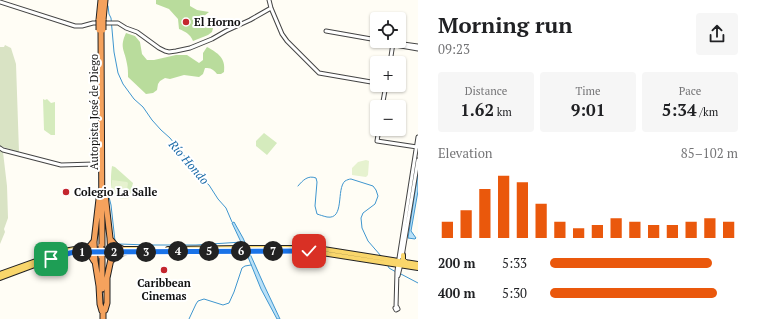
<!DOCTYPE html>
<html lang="en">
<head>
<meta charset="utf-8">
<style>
  body { margin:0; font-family:"PT Serif",serif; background:#f6f6f6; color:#202124; height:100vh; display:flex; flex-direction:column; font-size:15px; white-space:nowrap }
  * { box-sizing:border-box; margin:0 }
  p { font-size:13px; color:#757577 }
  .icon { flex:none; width:22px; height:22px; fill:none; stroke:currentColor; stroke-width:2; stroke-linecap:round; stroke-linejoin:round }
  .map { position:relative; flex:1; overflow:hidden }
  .sheet { display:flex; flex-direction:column; background:#fff; width:340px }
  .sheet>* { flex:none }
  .fabs { position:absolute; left:370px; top:12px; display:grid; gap:8px }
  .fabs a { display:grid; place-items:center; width:36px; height:36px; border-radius:4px; background:#fff; box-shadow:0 1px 3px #0004; font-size:20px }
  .pin { position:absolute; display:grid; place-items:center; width:34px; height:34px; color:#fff; margin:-17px; border-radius:8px; box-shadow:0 2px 6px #0006 }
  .km { position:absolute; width:20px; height:20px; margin:-10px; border-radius:50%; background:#222; color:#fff; font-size:11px; line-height:20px; text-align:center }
  .round { display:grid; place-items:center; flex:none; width:42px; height:42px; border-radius:4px; background:#f6f6f6 }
  .head { display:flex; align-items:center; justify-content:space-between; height:68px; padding:0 20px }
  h1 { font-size:22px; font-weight:600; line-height:30px }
  .stats { display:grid; grid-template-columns:repeat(3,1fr); gap:6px; height:68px; padding:4px 20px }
  .stats div { display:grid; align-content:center; border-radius:4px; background:#f6f6f6; text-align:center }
  .stats b { font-size:17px; font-weight:600 }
  .stats small { font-size:11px; font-weight:400 }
  .stats p { font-size:11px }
  .chart { height:112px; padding:8px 20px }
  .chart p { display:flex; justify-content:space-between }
  .chart svg { width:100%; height:72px; margin-top:4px; stroke:#ea580c; stroke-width:6 }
  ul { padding:0 20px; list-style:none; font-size:13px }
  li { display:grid; grid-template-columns:64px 48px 1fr; align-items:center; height:30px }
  li i { height:10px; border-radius:5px; background:#ea580c }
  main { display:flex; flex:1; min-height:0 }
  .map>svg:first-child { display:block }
</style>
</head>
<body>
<main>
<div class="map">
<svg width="418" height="319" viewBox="0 0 418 319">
  <rect width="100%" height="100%" fill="#fffdf5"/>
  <path fill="#d5ebbd" d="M43 99 45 100 47 99 51 103 55 102V135H51L44 130Z
    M264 133 277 143 267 155 256 146V141Z
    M112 166 115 167 133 183 129 198C125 198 120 199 116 197 109 192 111 173 112 166Z"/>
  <path fill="#b9dc9c" d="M156 0H190V6L197 10 209 12 204 16V21L206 25 211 26 213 28 212 32 208 35 193 41C190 34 186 32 179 29L178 19 169 9 156 4Z
    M126 33 135 36 140 42 142 54 147 60H154L176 55H187L199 63 203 60V53L207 47C218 53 226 58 224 72L221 74H217C213 69 211 68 205 68L203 74 199 77 184 75 170 79 165 78 160 81 158 84 157 90 153 93 146 94 128 77C128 73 128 68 127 64 125 50 119 48 126 33Z"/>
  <path fill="#d9e3c4" d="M5 45 11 48 16 64 19 152 0 146V47H4Z
    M0 150 3 152 7 186 8 218 4 229 5 232 0 244Z"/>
  <path fill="#e6f2cf" d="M366 160 369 161 368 175 366 177 352 175V168L358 162Z
    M112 180 127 182 128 183 126 197C112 198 112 192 112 180Z"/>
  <path fill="#b9e0f7" stroke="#3f96cf" d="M418 172V191L411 231 416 238 415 239 408 238Z
    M234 222 243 238 264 285 280 319H277L261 289 248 257 232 223Z"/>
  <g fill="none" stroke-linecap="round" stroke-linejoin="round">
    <path stroke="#3f96cf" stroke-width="1" d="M108 6 109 14 111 18 114 52 118 73 123 84 134 99 143 107 152 120 161 130 170 138 190 163 199 176 209 185 218 199 226 208 232 222
      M298 186C303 180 308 175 316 178L317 182 315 206 317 214C320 215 323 216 327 217 345 220 336 189 345 181 347 180 349 179 351 179L373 186 376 190 378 196 375 204 363 213 361 218 362 228 368 241 381 256
      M109 197 111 205 115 241 119 244 148 245H196L242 242
      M388 266 389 268 396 272
      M399 273 418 283
      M189 319 196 304 198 301 204 299 223 305 229 303 234 292 242 268 245 266 251 265"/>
    <defs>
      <path id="tertiary" d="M269 0 271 8 282 34 287 41 319 73 377 83
        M0 2 75 26H82L93 23H118L126 28 137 32 159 48 165 51 169 52 176 51 190 48 212 39 226 31 250 20 271 8
        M326 31 377 40
        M383 41 393 43 395 45 418 49
        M393 43H396L418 46
        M390 63 393 43
        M382 107 386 85
        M379 129 377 141 417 147
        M0 148 3 150 61 165 94 164
        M402 257 418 160
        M398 276 401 264
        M396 307 397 271 418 137
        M397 307 398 309 396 310 395 308Z"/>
      <path id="primary" d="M250 248H317L418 264
        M120 249H151
        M168 249 241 248
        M403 255V260L406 262
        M0 274 64 251 75 249H83
        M0 278 51 259 70 253 75 252 309 251 418 268"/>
      <path id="motorway" d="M99 20 101 0
        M103 20 105 0
        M101 30 102 246
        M99 199 94 242 95 261 99 286 100 304 102 311
        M111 240 116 246 122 249
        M82 249 90 246 94 241
        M83 252 91 256 94 261
        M102 256V289
        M111 261C115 255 119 254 126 252
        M103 309V319
        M105 310 107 303V278L111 259 110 238 105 194"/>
    </defs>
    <use href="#tertiary" stroke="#444" stroke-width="5"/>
    <use href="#primary" stroke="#222" stroke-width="6"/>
    <use href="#motorway" stroke="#222" stroke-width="7"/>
    <use href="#tertiary" stroke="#fff" stroke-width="3"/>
    <use href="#primary" stroke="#f9d66b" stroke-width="4"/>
    <use href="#motorway" stroke="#f5a25d" stroke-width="5"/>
    <defs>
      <path id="motorway-bridge" d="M99 30V20
        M103 30V20
        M101 246V256"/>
    </defs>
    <use href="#motorway-bridge" stroke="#222" stroke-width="7" stroke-linecap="butt"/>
    <use href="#motorway-bridge" stroke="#f5a25d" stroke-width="5"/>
  </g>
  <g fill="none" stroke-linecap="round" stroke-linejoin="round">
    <defs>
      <path id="route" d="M51 259 70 253 75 252 309 251"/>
    </defs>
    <use href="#route" stroke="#fff" stroke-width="8"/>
    <use href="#route" stroke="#1a73e8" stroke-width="5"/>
  </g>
  <g fill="#c4262e" stroke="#fff" stroke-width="1.5">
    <circle cx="186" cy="22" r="4"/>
    <circle cx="66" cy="192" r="4"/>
    <circle cx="164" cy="270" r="4"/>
  </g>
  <g text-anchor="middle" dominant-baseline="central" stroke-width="4" stroke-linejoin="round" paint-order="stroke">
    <g font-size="11" font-weight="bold" fill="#111" stroke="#fff" text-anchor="start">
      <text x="194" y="22">El Horno</text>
      <text x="74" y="192">Colegio La Salle</text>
      <text x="164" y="283" text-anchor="middle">Caribbean<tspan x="164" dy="13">Cinemas</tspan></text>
    </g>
    <g font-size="11" fill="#111" stroke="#fff">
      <text transform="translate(94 112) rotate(-90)">Autopista José de Diego</text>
    </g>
    <g font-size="12" font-style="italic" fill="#1768a6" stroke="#fff">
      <text transform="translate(189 162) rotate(49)">Río Hondo</text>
    </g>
  </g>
</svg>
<div class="fabs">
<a><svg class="icon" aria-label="locate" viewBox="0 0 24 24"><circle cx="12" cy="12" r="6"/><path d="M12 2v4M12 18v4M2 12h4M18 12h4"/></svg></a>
<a>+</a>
<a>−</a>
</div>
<div class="pin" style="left:51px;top:259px;background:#1e9e55"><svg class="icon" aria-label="arrive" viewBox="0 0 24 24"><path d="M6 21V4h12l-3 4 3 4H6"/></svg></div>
<div class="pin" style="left:309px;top:251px;background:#d93025"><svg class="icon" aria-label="check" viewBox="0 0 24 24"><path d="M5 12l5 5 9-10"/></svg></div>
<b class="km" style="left:82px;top:252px">1</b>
<b class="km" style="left:114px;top:252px">2</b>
<b class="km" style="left:146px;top:252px">3</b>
<b class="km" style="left:178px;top:251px">4</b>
<b class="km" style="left:209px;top:251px">5</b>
<b class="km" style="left:241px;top:251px">6</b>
<b class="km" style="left:273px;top:251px">7</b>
</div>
<section class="sheet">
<div class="head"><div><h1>Morning run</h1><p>09:23</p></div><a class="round"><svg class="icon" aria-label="share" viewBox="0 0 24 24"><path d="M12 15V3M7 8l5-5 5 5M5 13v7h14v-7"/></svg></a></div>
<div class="stats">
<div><p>Distance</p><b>1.62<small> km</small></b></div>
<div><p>Time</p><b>9:01</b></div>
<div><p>Pace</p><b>5:34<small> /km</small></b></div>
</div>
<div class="chart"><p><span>Elevation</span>85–102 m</p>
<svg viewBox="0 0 160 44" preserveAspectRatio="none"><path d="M5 44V34M15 44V27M25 44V14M35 44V6M45 44V10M55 44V23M65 44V34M75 44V38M85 44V36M95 44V32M105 44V34M115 44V36M125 44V36M135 44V34M145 44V32M155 44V34"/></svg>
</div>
<ul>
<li><b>200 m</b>5:33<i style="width:86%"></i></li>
<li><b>400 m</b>5:30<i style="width:89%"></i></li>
</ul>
</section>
</main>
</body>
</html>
